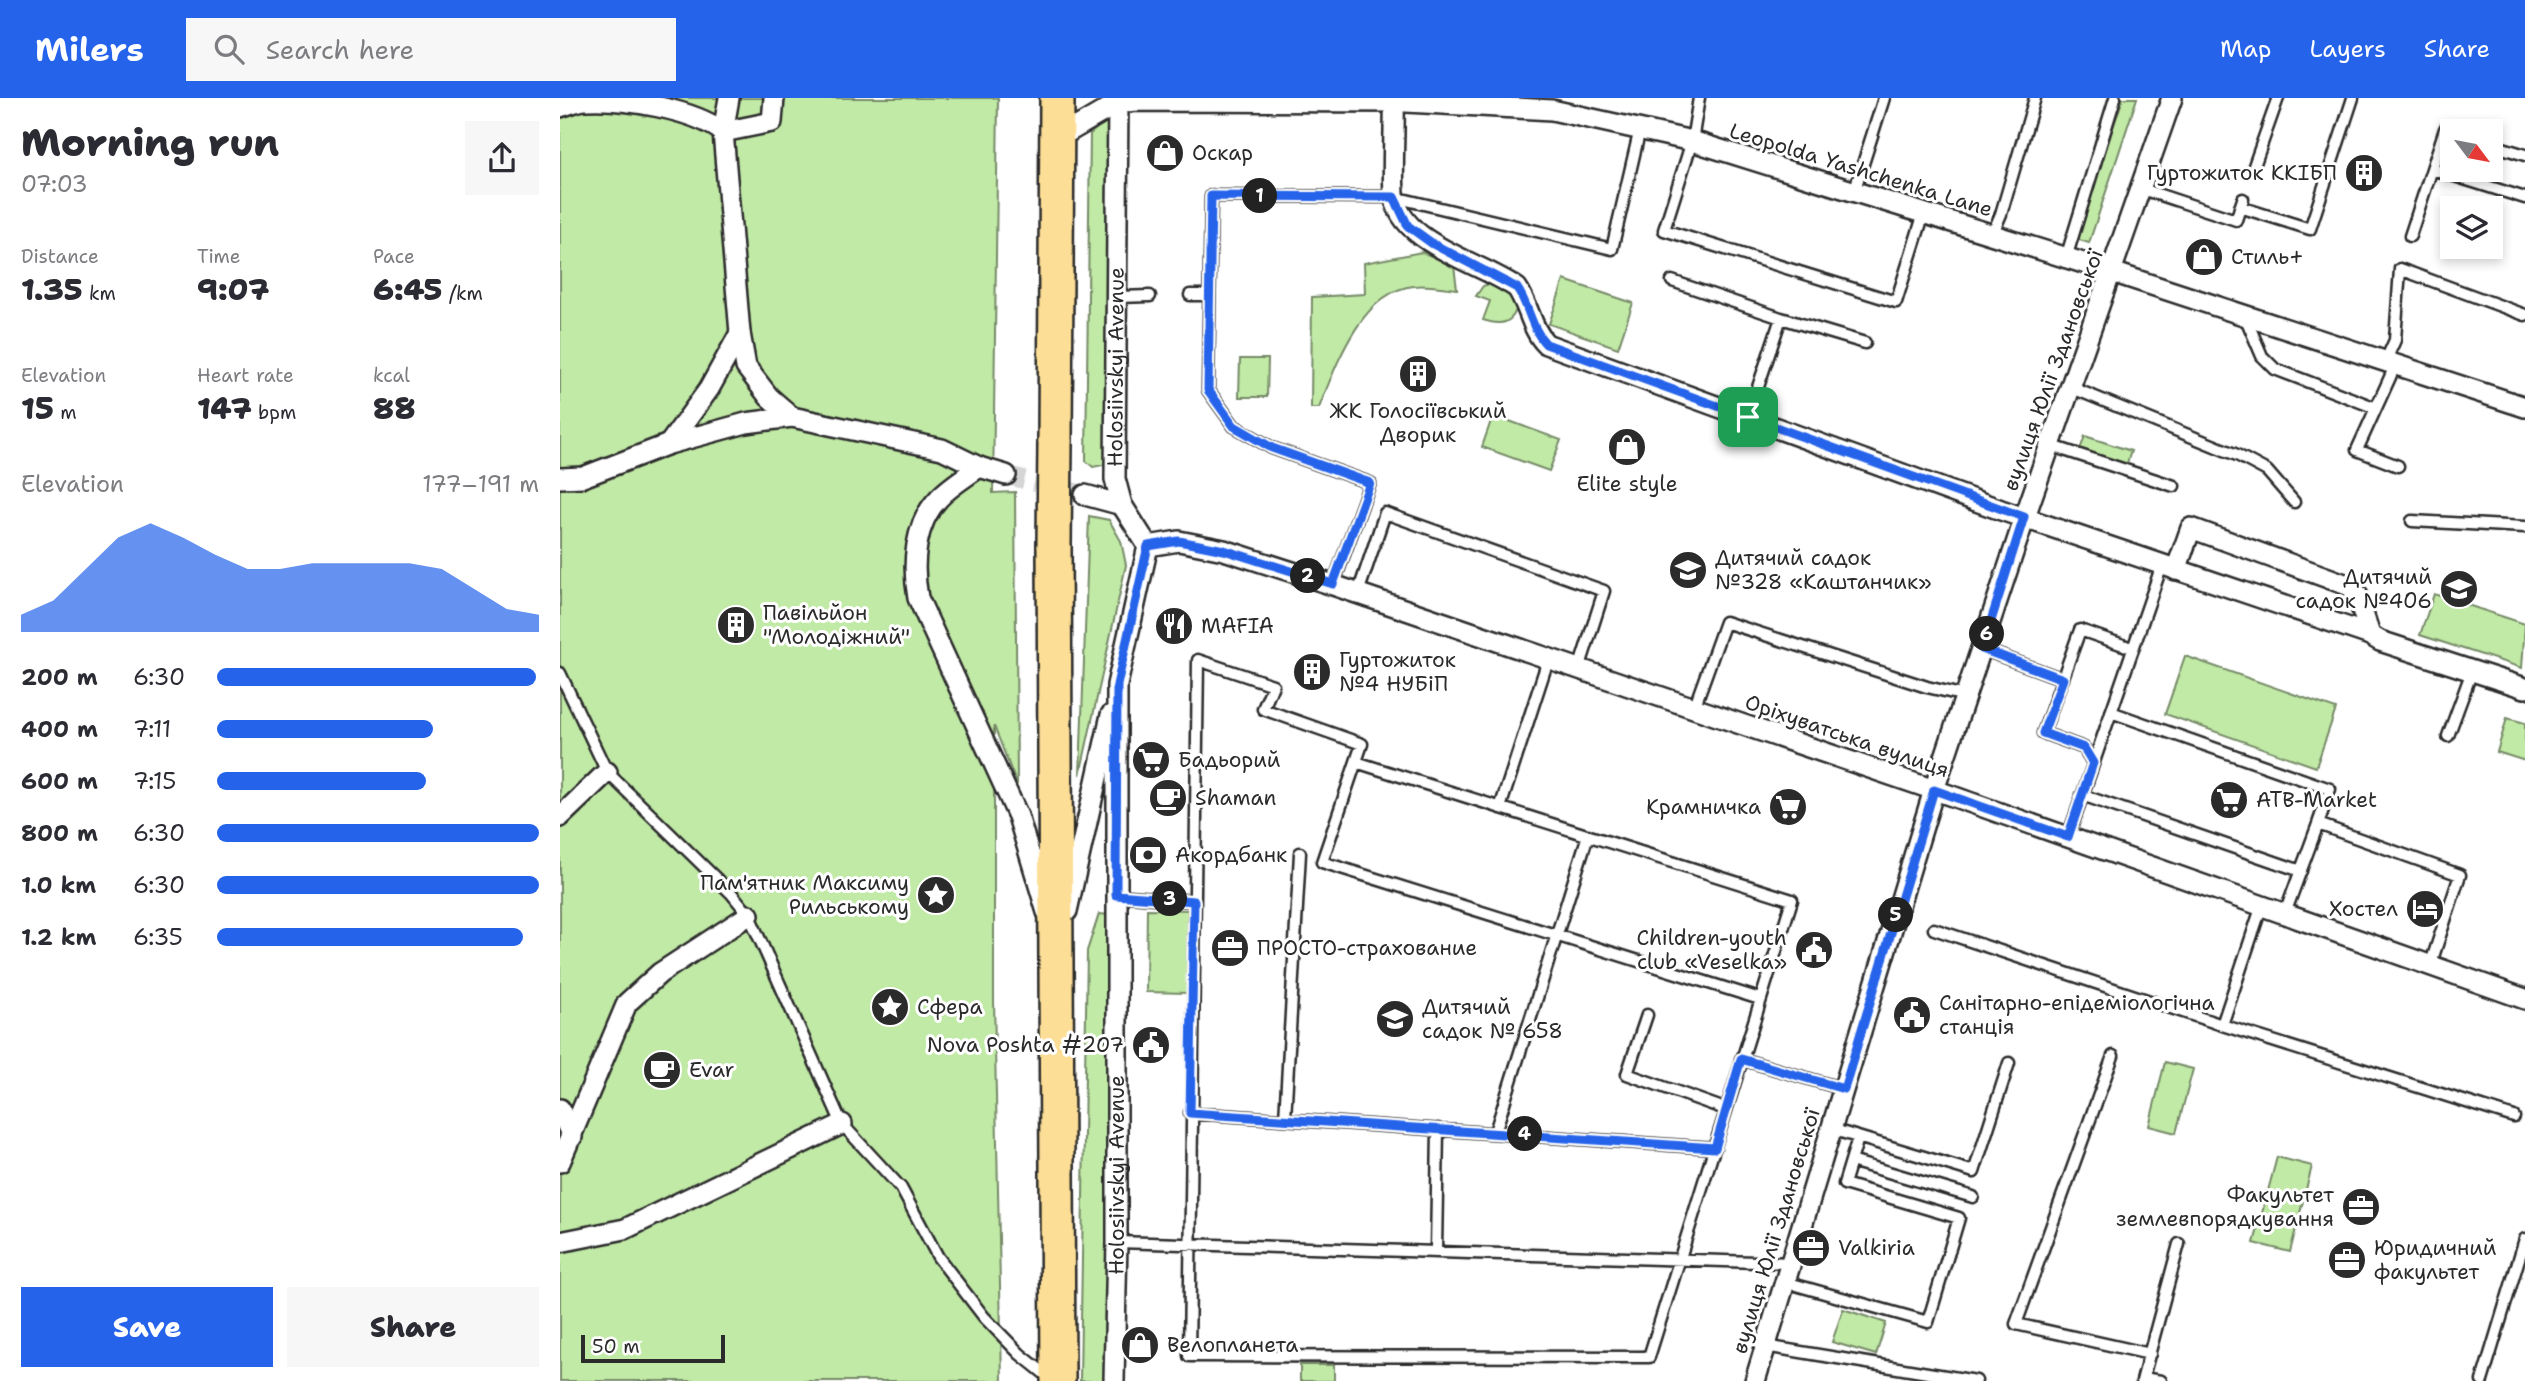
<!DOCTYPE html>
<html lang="en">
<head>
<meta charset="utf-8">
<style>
  body { margin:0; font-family:"Shantell Sans",sans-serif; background:#f7f7f7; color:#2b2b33; height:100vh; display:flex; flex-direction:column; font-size:26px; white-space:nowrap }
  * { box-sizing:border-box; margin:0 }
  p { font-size:23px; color:#7c7c81 }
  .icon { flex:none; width:38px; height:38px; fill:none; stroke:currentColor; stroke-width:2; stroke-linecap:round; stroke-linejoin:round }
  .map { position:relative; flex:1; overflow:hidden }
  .side { display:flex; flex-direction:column; background:#fff; width:560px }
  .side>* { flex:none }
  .needle { width:46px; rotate:122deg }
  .buttons { position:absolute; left:1880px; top:21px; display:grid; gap:14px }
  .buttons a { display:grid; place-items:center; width:63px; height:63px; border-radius:0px; background:#fff; box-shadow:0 4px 10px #0003; font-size:35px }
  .scale { position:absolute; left:21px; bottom:18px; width:144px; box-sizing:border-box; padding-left:7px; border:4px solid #2b2b2b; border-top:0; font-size:19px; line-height:24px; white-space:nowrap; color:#2b2b2b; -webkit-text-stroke:5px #fff; paint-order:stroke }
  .pin { position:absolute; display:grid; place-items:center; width:60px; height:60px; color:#fff; margin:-30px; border-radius:14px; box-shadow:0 4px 10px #0006 }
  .km { position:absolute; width:35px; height:35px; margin:-18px; border-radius:50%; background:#222; color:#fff; font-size:19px; line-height:35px; text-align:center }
  .round { display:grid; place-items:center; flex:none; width:74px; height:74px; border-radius:0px; background:#f7f7f7 }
  .overview { display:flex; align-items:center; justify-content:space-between; height:119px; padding:0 21px }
  h1 { font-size:38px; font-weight:800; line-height:52px }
  .metrics { display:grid; grid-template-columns:repeat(3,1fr); gap:10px; height:119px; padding:7px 21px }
  .metrics div { display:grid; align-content:center }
  .metrics b { font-size:30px; font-weight:800 }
  .metrics small { font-size:19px; font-weight:400 }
  .metrics p { font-size:19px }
  .chart { height:196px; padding:14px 21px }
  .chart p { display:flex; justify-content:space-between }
  .chart svg { width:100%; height:126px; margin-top:7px; fill:#2563eb; opacity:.7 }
  .action { display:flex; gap:14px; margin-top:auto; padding:14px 21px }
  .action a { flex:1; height:80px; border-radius:0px; background:#2563eb; color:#fff; font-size:28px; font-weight:800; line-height:80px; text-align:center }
  .action a+a { background:#f7f7f7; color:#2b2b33 }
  ul { padding:0 21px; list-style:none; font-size:23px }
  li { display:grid; grid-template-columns:112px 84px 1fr; align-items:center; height:52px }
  li i { height:18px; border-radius:9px; background:#2563eb }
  header { display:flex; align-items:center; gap:42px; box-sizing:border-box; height:98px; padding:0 35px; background:#2563eb; color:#fff }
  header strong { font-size:33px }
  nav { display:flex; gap:38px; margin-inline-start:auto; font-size:24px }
  .search { width:490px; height:63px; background:#f7f7f7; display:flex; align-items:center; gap:18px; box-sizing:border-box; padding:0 24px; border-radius:0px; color:#7c7c81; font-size:26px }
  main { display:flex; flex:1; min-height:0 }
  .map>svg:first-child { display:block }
</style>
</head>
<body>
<header>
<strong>Milers</strong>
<div class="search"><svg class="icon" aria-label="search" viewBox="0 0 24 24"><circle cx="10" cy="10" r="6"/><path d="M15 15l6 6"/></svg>Search here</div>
<nav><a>Map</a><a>Layers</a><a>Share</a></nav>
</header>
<main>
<section class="side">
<div class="overview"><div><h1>Morning run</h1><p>07:03</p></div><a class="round"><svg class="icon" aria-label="share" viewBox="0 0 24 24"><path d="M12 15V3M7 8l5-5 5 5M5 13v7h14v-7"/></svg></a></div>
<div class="metrics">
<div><p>Distance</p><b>1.35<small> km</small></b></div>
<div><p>Time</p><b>9:07</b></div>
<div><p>Pace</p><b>6:45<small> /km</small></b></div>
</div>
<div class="metrics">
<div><p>Elevation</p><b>15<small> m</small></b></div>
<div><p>Heart rate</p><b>147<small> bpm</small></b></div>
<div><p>kcal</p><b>88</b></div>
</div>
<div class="chart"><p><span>Elevation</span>177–191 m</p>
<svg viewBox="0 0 160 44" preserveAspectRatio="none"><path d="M0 44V38L10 33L20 22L30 11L40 6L50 11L60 17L70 22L80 22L90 20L100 20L110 20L120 20L130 22L140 29L150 36L160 38V44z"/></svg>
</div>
<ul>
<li><b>200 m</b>6:30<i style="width:99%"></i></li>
<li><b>400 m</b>7:11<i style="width:67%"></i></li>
<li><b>600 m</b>7:15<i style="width:65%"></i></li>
<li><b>800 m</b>6:30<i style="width:100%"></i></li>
<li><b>1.0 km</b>6:30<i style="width:100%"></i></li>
<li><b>1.2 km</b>6:35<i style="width:95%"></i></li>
</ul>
<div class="action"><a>Save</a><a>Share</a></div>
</section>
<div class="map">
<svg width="1965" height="1283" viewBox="0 0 1965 1283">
  <rect width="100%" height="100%" fill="#fff"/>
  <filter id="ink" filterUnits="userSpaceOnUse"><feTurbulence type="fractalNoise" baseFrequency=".0143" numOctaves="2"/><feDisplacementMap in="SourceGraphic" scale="14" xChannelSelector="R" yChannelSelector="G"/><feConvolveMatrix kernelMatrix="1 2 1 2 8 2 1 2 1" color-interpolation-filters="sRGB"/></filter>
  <g filter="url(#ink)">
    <path fill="#c1eaa6" stroke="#768a68" stroke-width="2" d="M0 0H438L433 395 455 394 457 687 434 628V902L442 1283H0Z
      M1563 0H1577L1529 145 1516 141Z
      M551 18 548 366 533 369 526 363 530 36Z
      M862 154 894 168 897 191C883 190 867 186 854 188 801 193 775 270 759 310H751L752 199 805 196 804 165Z
      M1004 182 1073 205 1058 250 989 226Z
      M932 185 952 196 958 206C953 226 942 228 923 222L930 203 916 198 923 188Z
      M680 261H708L707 299H679Z
      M933 317 1001 342 989 373 922 349Z
      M1525 338 1571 353 1566 368 1520 352Z
      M529 418 549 422 561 443 566 467 520 677Z
      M1874 496 1965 526 1962 570 1860 537Z
      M1625 558 1776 611 1756 669 1605 616Z
      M1947 620 1965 625V663L1937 654Z
      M587 811 629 812 628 895 586 894Z
      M539 816 549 817 546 1283H520L527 853Z
      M1605 964 1633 971 1616 1035 1589 1028Z
      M1717 1059 1752 1068 1730 1154 1694 1145Z
      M1283 1211 1326 1225 1316 1257 1272 1244Z
      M740 1267H774V1283H740Z"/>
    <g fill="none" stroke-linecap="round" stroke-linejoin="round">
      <path stroke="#d5d5d5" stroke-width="19" stroke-dasharray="19 10" stroke-linecap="butt" d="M446 377 525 397"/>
      <defs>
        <path id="lane" d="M1139 0 1132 43 1104 132 1336 204 1364 115
          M1930 46 1965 57
          M1694 68 1718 0
          M1872 71 1965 100
          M1582 91 1676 122 1683 101
          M1294 94 1324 0
          M1680 109 1750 131 1793 0
          M1432 137 1441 116 1475 0
          M1850 138 1885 31 1892 34
          M1506 160 1555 0
          M1112 183 1221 220 1188 319
          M630 197H648
          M558 199 590 198
          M1684 216 1702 258 1715 271 1816 310
          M1221 220 1305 245
          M1826 262 1835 242 1840 171 1965 217
          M1836 266 1797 352 1838 368
          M1510 289 1677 357 1707 373 1734 404
          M1489 347 1614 388
          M1852 423 1965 429
          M773 487 810 385 712 350 674 328 648 292 651 98 834 99 1052 151 1080 31
          M798 495 825 415 1044 493 1019 571
          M1422 551 1503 581
          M0 575 47 674 172 796 189 817 282 1026 341 1090 378 1159 424 1219 460 1256 490 1280
          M1134 610 1165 524 1367 589 1406 598
          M1551 614 1770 691 1758 726
          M1888 638 1912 573
          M796 664 1232 802 1089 1259 629 1258 638 562 713 587 703 611 802 646 762 764 1200 901
          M1533 665 1524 650 1483 635 1520 532 1572 550
          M1522 697 1741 773
          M940 710 988 562
          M1508 739 1602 467
          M556 797 634 803
          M1724 818 1758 726 1900 777 1870 868
          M1374 831 1662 927 1954 1019
          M1087 917 1067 976 1165 1011
          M1662 927 1701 810
          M1553 958 1456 1226 1590 1256
          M1181 961 1284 991
          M630 1015 1155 1050
          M725 1021 740 755
          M1271 1031 1414 1074 1449 965
          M935 1034 1028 737
          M1291 1063 1413 1099
          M557 1144 1231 1165
          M876 1153 878 1031
          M1225 1184 1368 1224 1399 1120 1284 1086 1298 1040
          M1205 1248 1416 1283
          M1583 1280 1601 1283
          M1582 1283 1619 1146
          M1922 1283 1965 1141"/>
        <g id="street">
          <path d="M169 0 163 34 180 235 186 269 209 299 232 319"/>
          <path d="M834 4C835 34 832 65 834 95 838 146 921 164 957 190 969 207 971 231 986 246L1441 412 1810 537"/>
          <path d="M0 9C8 7 18 2 26 2 64 0 133 11 163 34L212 24 214 0"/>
          <path d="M498 40 558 5 576 3 846 4 992 12 1132 43 1552 174 1965 309"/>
          <path d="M109 346 149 291 180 235"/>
          <path d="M419 369C406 379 390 388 379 400 354 426 352 467 358 500L458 718 487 814"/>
          <path d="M0 380 23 379 109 346 186 325 232 319 382 351 419 369 446 377"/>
          <path d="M525 397 562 407"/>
          <path d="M588 448 619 443 664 452 773 487 1392 698 1965 901"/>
          <path d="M1616 472 1631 430 1790 488 1797 496 1810 537 1820 543 1965 590"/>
          <path d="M0 719 47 674"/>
          <path d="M507 813 551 617"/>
          <path d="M0 1011 12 1039"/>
          <path d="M0 1064 67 905 100 875 189 817"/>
          <path d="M0 1144 65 1131 282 1026"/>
          <path id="s1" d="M554 1283 557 1144V587L588 448 562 407 555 381 558 0"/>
          <path d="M1195 1283 1374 692 1469 407 1612 0"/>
        </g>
        <path id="highway" d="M495 345 497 0
          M494 447 498 1283"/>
      </defs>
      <use href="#lane" stroke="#2b2b2b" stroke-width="15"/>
      <use href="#street" stroke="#2b2b2b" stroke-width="24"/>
      <use href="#highway" stroke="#2b2b2b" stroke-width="38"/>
      <use href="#lane" stroke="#fff" stroke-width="10"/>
      <use href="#street" stroke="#fff" stroke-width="19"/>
      <use href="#highway" stroke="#fcde96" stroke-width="33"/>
      <defs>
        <path id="highway-bridge" d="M494 447 495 345"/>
      </defs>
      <use href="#highway-bridge" stroke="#2b2b2b" stroke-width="38" stroke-linecap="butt"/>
      <use href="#highway-bridge" stroke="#fcde96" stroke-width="33"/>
    </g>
  </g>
  <g fill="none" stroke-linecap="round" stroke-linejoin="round" filter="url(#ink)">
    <defs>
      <path id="route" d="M651 98 834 99 848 128 873 146 957 190C969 207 971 231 986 246L1464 419 1422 551 1503 581 1483 635 1524 650 1533 665 1508 739 1374 692 1284 991 1181 961 1155 1050 630 1015 634 803 556 797 557 587 588 448 619 443 664 452 773 486 810 385 712 350 674 328 648 292Z"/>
    </defs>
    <use href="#route" stroke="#fff" stroke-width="14"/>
    <use href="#route" stroke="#2563eb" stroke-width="9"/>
  </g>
  <defs>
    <symbol id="shop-disc" viewBox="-11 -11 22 22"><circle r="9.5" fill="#2b2b2b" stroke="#fff"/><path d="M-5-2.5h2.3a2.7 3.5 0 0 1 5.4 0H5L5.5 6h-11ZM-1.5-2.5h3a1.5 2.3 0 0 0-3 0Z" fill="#fff"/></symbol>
    <symbol id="building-disc" viewBox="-11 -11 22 22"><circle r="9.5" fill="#2b2b2b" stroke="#fff"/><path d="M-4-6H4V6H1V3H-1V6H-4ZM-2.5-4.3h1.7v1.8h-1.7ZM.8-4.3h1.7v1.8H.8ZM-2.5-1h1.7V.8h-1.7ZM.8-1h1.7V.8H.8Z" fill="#fff"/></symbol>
    <symbol id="school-disc" viewBox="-11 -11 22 22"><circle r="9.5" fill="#2b2b2b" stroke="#fff"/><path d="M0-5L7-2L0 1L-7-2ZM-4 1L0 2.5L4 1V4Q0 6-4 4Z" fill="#fff"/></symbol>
    <symbol id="restaurant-disc" viewBox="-11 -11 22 22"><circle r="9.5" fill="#2b2b2b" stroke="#fff"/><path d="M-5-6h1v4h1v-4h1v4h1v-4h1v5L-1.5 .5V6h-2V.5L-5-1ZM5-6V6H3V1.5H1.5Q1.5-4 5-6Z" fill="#fff"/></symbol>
    <symbol id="supermarket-disc" viewBox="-11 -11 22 22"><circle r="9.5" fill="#2b2b2b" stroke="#fff"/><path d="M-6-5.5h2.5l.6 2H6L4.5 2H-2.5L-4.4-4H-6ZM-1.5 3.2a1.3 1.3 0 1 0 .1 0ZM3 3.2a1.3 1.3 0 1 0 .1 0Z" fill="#fff"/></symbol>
    <symbol id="cafe-disc" viewBox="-11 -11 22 22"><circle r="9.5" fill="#2b2b2b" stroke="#fff"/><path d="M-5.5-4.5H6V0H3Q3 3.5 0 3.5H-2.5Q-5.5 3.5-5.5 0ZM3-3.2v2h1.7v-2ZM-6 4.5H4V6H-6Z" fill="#fff"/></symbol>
    <symbol id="bank-disc" viewBox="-11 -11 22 22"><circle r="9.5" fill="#2b2b2b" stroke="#fff"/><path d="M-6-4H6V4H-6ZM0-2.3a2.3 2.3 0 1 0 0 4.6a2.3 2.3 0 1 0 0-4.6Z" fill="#fff"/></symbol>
    <symbol id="sight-disc" viewBox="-11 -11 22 22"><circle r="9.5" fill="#2b2b2b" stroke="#fff"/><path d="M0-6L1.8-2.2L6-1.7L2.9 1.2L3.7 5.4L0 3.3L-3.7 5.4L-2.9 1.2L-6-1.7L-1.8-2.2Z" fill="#fff"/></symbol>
    <symbol id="hotel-disc" viewBox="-11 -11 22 22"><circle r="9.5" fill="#2b2b2b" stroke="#fff"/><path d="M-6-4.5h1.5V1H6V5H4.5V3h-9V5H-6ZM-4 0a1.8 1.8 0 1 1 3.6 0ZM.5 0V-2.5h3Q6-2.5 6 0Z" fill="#fff"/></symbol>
    <symbol id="office-disc" viewBox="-11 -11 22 22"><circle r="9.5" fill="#2b2b2b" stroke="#fff"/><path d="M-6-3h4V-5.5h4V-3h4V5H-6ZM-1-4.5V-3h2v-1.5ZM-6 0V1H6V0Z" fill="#fff"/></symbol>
    <symbol id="civic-disc" viewBox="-11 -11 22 22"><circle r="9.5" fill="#2b2b2b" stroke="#fff"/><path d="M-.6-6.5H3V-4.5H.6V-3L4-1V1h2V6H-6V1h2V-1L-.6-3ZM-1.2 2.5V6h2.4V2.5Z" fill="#fff"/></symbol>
  </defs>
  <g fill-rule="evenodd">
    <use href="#shop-disc" x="583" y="33" width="44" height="44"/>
    <use href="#building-disc" x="1782" y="53" width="44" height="44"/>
    <use href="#shop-disc" x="1622" y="137" width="44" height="44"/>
    <use href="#building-disc" x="836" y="254" width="44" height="44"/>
    <use href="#shop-disc" x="1045" y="327" width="44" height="44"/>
    <use href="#school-disc" x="1106" y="450" width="44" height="44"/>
    <use href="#school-disc" x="1877" y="469" width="44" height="44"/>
    <use href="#building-disc" x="154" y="505" width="44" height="44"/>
    <use href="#restaurant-disc" x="592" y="506" width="44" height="44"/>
    <use href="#building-disc" x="730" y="552" width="44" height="44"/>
    <use href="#supermarket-disc" x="569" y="640" width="44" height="44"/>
    <use href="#cafe-disc" x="586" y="678" width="44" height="44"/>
    <use href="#supermarket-disc" x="1647" y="680" width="44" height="44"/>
    <use href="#supermarket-disc" x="1206" y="687" width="44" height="44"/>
    <use href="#bank-disc" x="566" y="735" width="44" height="44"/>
    <use href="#sight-disc" x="354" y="775" width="44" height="44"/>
    <use href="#hotel-disc" x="1843" y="789" width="44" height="44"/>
    <use href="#office-disc" x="648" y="828" width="44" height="44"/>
    <use href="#civic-disc" x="1232" y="830" width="44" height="44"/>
    <use href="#sight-disc" x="308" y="887" width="44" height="44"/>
    <use href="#civic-disc" x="1330" y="895" width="44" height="44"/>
    <use href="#school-disc" x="813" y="899" width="44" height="44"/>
    <use href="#civic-disc" x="569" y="925" width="44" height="44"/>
    <use href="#cafe-disc" x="80" y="950" width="44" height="44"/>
    <use href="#office-disc" x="1779" y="1087" width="44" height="44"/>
    <use href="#office-disc" x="1229" y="1128" width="44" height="44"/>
    <use href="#office-disc" x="1765" y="1140" width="44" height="44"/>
    <use href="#shop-disc" x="558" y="1225" width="44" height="44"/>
  </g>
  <g text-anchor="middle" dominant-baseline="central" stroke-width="6" stroke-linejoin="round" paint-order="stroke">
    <g font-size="21" fill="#2b2b2b" stroke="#fff" text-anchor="start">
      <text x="632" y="55">Оскар</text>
      <text x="1777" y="75" text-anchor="end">Гуртожиток ККІБП</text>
      <text x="1671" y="159">Стиль+</text>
      <text x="858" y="313" text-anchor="middle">ЖК Голосіївський<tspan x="858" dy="24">Дворик</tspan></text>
      <text x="1067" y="386" text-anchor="middle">Elite style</text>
      <text x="1155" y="460">Дитячий садок<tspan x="1155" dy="24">№328 «Каштанчик»</tspan></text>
      <text x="1872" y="479" text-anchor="end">Дитячий<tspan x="1872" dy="24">садок №406</tspan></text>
      <text x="203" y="515">Павільйон<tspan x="203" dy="24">"Молодіжний"</tspan></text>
      <text x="641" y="528">MAFIA</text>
      <text x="779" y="562">Гуртожиток<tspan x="779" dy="24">№4 НУБіП</tspan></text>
      <text x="618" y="662">Бадьорий</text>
      <text x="635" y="700">Shaman</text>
      <text x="1696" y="702">ATB-Market</text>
      <text x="1201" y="709" text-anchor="end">Крамничка</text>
      <text x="615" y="757">Акордбанк</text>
      <text x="349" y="785" text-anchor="end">Пам'ятник Максиму<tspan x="349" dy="24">Рильському</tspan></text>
      <text x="1838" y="811" text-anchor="end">Хостел</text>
      <text x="1227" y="840" text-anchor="end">Children-youth<tspan x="1227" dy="24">club «Veselka»</tspan></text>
      <text x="697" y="850">ПРОСТО-страхование</text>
      <text x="1379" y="905">Санітарно-епідеміологічна<tspan x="1379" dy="24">станція</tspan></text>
      <text x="357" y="909">Сфера</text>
      <text x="862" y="909">Дитячий<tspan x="862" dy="24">садок № 658</tspan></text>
      <text x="564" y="947" text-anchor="end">Nova Poshta #207</text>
      <text x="129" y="972">Evar</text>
      <text x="1774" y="1097" text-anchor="end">Факультет<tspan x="1774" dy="24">землевпорядкування</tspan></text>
      <text x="1278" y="1150">Valkiria</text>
      <text x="1814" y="1150">Юридичний<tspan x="1814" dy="24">факультет</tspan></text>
      <text x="607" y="1247">Велопланета</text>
    </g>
    <g font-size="21" fill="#2b2b2b" stroke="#fff">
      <text transform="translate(1301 72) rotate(17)">Leopolda Yashchenka Lane</text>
      <text stroke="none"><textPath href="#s1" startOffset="1026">Holosiivskyi Avenue</textPath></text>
      <text transform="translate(1493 272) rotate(-70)">вулиця Юлії Здановської</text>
      <text transform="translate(1287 638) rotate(19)">Оріхуватська вулиця</text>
      <text stroke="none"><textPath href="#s1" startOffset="206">Holosiivskyi Avenue</textPath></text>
      <text transform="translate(1216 1133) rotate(-73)">вулиця Юлії Здановської</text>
    </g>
  </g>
</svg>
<div class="buttons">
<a><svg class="needle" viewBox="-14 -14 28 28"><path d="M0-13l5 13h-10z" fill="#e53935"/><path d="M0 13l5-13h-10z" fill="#7c7c81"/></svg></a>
<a><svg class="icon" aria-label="layers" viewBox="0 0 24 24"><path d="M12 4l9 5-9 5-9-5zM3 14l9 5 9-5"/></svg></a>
</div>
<div class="scale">50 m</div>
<div class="pin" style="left:1188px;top:319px;background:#1e9e55"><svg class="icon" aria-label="arrive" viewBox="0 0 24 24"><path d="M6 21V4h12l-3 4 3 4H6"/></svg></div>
<b class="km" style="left:700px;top:98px">1</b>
<b class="km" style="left:748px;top:478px">2</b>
<b class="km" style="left:610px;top:801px">3</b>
<b class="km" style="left:965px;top:1036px">4</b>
<b class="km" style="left:1336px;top:817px">5</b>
<b class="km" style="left:1427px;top:536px">6</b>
</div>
</main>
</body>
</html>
